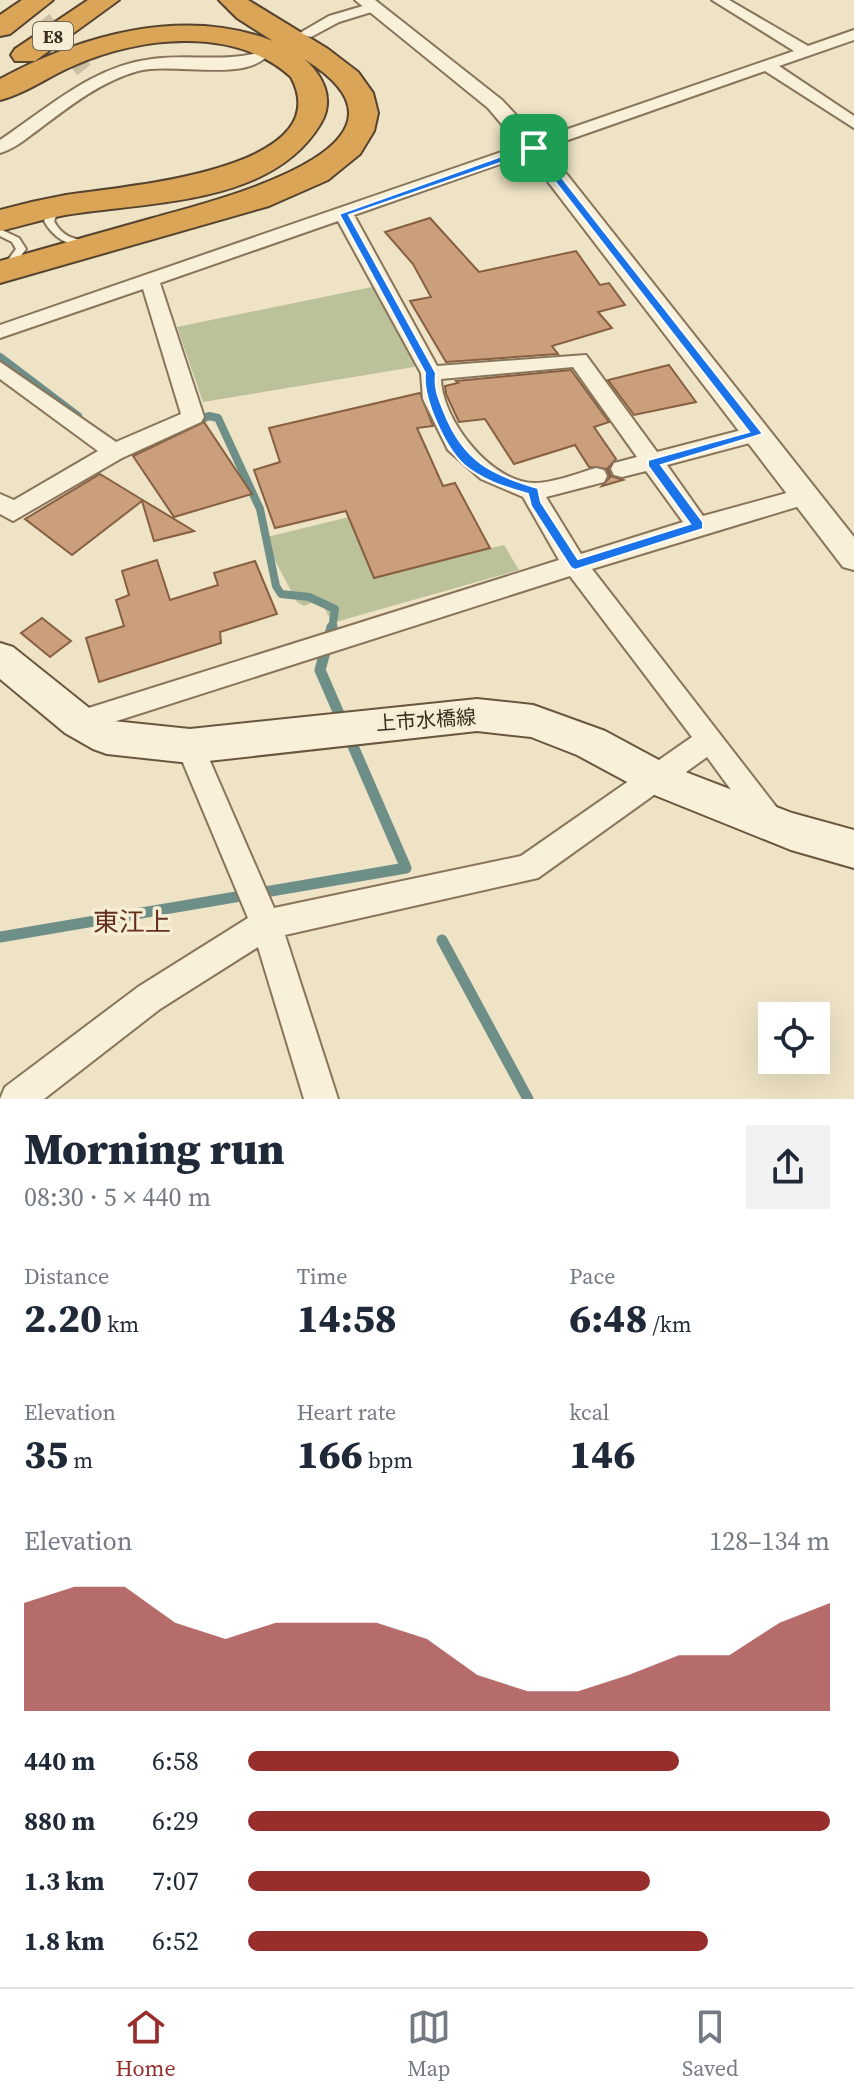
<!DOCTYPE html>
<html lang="en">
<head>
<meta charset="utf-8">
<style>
  body { margin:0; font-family:"Source Serif 4","Noto Sans JP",serif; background:#f2f2f3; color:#1f2937; height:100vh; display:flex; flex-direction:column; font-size:30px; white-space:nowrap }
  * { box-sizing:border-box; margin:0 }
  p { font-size:26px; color:#747a83 }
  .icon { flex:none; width:44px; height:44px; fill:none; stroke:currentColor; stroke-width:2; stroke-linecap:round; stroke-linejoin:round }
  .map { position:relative; height:1099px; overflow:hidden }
  .details { display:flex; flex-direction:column; background:#fff; flex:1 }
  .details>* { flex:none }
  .tools { position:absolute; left:758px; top:1002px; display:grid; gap:16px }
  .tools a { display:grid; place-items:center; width:72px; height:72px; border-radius:0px; background:#fff; box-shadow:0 8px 32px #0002; font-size:40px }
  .pin { position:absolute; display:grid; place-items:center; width:68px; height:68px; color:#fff; margin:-34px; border-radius:16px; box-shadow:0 4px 12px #0006 }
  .round { display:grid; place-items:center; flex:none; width:84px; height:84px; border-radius:0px; background:#f2f2f3 }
  .headline { display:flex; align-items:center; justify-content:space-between; height:136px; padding:0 24px }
  h1 { font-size:44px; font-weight:800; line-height:60px }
  .metrics { display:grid; grid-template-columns:repeat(3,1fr); gap:12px; height:136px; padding:8px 24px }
  .metrics div { display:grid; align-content:center }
  .metrics b { font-size:40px; font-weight:800 }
  .metrics small { font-size:22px; font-weight:400 }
  .metrics p { font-size:22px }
  .chart { height:224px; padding:16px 24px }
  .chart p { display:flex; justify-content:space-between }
  .chart svg { width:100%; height:144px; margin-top:8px; fill:#972e2c; opacity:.7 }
  ul { padding:0 24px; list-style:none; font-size:26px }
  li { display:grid; grid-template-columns:128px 96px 1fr; align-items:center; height:60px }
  li i { height:20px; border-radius:10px; background:#972e2c }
  .tabs { display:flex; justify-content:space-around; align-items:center; height:112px; border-top:2px solid #e0e1e3; background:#fff; font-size:22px; color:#747a83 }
  .tabs a { display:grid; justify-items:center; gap:4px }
  .tabs .active { color:#972e2c }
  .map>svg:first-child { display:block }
</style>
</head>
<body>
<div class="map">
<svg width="854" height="1099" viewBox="0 0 854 1099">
  <rect width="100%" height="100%" fill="#eee3c5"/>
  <path fill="#bbc198" d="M377 286 420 366 203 402 177 327Z
    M349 517 374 578 504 545 519 570 332 623 320 599 304 606 297 602 263 538Z"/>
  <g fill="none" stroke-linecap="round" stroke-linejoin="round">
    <path stroke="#6d8f88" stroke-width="8" d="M0 357 78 416
      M193 423 209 416 218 418 260 509 276 586 281 594 309 597 335 609 332 629"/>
    <path stroke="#6d8f88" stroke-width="11" d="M0 937 406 868 320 670 332 627
      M442 940 528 1099"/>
  </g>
  <path fill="#cb9f7b" stroke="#875f41" stroke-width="2" d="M430 218 479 272 576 251 600 285 609 283 625 305 598 312 612 328 552 346 558 354 446 362 410 301 431 297 413 264 385 232Z
    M669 365 696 402 634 415 608 380Z
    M571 370 609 422 594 427 616 459 608 468 611 476 623 480 602 486 610 477 607 469 589 467 575 445 514 464 485 419 459 422 446 394 445 386 458 383 456 381Z
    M420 393 433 426 417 428 443 486 455 483 490 548 374 578 346 511 275 528 254 470 280 462 269 428Z
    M204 422 252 494 174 517 133 456Z
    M100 474 141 499 194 531 154 541 142 501 72 555 25 519Z
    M157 560 170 600 218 585 214 573 255 561 277 614 220 632 221 643 99 682 86 638 124 626 116 600 129 595 122 571Z
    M42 618 71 641 50 657 21 633Z"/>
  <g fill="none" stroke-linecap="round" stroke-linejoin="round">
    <path stroke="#cabea4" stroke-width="17" stroke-dasharray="17 8" stroke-linecap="butt" d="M27 0 84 70"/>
    <defs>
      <path id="service" d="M60 205 65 208 57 214 54 221C62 237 74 239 90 242V246C70 247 54 239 44 221L50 210Z
        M0 229 19 238 26 249 10 270 7 271 2 268 16 249 12 242 0 236Z"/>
      <path id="minor" d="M712 0H729L808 46 854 30V40L779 66 854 116V128L765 71 354 215 437 366 586 355 657 452 757 426 765 429 768 434 765 439 667 465 703 516 805 488 813 490 817 496 813 502 592 569 781 813 785 822 781 831 771 835 761 831 707 757 538 878 285 935 338 1099H304L258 947 160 1009 44 1099H0L5 1087 138 987 248 918 176 746 180 738 190 734 200 738 274 908 521 856 692 737 570 576 79 733 69 730 66 722 69 714 79 711 559 560 523 497 481 479 448 450 423 399 421 373 338 221 160 283 204 417 201 422 122 458 13 521 0 514V494L14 500 98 451 0 379V362L116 442 181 414 143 289 0 338V325L794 51ZM573 367 637 457 614 463 611 469 614 475 622 477 646 471 683 522 581 554 546 497 604 482 607 476 604 470 596 468C578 473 554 483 535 483 491 483 442 420 441 379Z
        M373 3 378 4V10L339 22 311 37 298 34 329 16Z
        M257 53 265 58C239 81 172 62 138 71 102 81 71 105 42 127 29 136 15 149 0 153V140C48 108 93 66 152 59 188 54 221 62 257 53Z"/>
      <path id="tertiary" d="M355 0H375L502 100 542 143 854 537V570L843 567 526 153 488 108Z"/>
      <path id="secondary" d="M0 643 13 647 93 711 113 721 190 729 477 699 533 705 605 731 670 766 792 813 854 830V868L791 850 642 790 577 755 531 737 477 731 190 763 107 754 93 749 65 733 0 679Z"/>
      <path id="motorway" d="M22 0H53L10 34 0 36V15Z
        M88 0H119L35 61H15L11 55 15 49Z
        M219 0H248L328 49 358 72 373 93 378 113 374 131 360 154 328 180 269 206 0 283V261C51 247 102 232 153 218 212 201 446 146 304 59 323 75 335 99 321 123 272 206 149 201 65 215 43 219 22 226 0 231V210C22 204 44 199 66 195 114 187 342 172 291 77 234 25 139 37 73 66 49 76 25 94 0 100V79C81 35 183 6 273 41L237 18Z"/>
    </defs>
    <use href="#service" stroke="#88745b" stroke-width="4"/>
    <use href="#minor" stroke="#88745b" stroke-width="4"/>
    <use href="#tertiary" stroke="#88745b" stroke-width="4"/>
    <use href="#secondary" stroke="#6a563e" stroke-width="4"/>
    <use href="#motorway" stroke="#56432f" stroke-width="4"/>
    <use href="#service" fill="#f8f0d8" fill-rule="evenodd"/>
    <use href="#minor" fill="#f8f0d8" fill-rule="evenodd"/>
    <use href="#tertiary" fill="#f8f0d8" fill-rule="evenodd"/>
    <use href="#secondary" fill="#f8f0d8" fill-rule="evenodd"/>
    <use href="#motorway" fill="#dba557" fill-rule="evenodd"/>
  </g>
  <path fill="#1a73e8" stroke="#fff" stroke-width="2" fill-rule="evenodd" d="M530 146H537L763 434 661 465 703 522V529L575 570 571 568 531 506 528 494C505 487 483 481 464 465 445 448 422 398 425 373L339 214ZM532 152 749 432 648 460V466L690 524 578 559 541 502 538 488C492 475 464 461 445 414 439 399 434 389 436 373L349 215Z"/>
  <g text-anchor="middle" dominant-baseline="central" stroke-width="7" stroke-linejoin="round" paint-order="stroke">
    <rect fill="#f5edd4" stroke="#716655" stroke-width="2" x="33" y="22" width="40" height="28" rx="6"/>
    <g font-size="18" font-weight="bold" fill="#392c1f">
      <text x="53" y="36">E8</text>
    </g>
    <g font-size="20" fill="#392c1f" stroke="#f5edd4">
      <text transform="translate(426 720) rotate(-4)">上市水橋線</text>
    </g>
    <g font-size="26" fill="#652f1f" stroke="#f5edd4">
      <text x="132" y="922">東江上</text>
    </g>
  </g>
</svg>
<div class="tools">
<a><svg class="icon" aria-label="locate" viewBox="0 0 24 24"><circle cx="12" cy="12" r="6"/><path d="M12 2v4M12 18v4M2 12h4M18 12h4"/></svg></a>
</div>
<div class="pin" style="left:534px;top:148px;background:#1e9e55"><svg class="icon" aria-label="arrive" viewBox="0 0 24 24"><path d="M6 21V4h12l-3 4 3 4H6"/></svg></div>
</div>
<section class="details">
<div class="headline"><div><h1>Morning run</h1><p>08:30 · 5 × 440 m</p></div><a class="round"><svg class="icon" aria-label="share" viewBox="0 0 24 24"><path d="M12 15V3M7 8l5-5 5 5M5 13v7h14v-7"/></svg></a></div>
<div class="metrics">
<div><p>Distance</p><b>2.20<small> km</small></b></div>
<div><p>Time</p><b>14:58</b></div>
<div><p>Pace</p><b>6:48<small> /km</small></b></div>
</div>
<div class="metrics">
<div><p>Elevation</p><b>35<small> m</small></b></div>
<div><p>Heart rate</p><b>166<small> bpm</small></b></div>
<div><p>kcal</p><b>146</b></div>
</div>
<div class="chart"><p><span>Elevation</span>128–134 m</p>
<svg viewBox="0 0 160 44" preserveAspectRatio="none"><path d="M0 44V11L10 6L20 6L30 17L40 22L50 17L60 17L70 17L80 22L90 33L100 38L110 38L120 33L130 27L140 27L150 17L160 11V44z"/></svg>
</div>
<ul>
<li><b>440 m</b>6:58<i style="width:74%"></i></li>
<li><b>880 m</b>6:29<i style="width:100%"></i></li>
<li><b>1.3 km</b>7:07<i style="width:69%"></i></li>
<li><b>1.8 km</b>6:52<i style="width:79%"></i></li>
</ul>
</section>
<nav class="tabs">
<a class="active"><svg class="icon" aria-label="home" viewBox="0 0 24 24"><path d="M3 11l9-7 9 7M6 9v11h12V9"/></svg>Home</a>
<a><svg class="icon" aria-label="map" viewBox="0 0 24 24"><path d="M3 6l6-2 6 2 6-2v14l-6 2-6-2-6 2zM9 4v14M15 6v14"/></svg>Map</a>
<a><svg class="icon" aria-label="saved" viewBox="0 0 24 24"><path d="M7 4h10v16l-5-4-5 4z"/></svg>Saved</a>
</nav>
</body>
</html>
